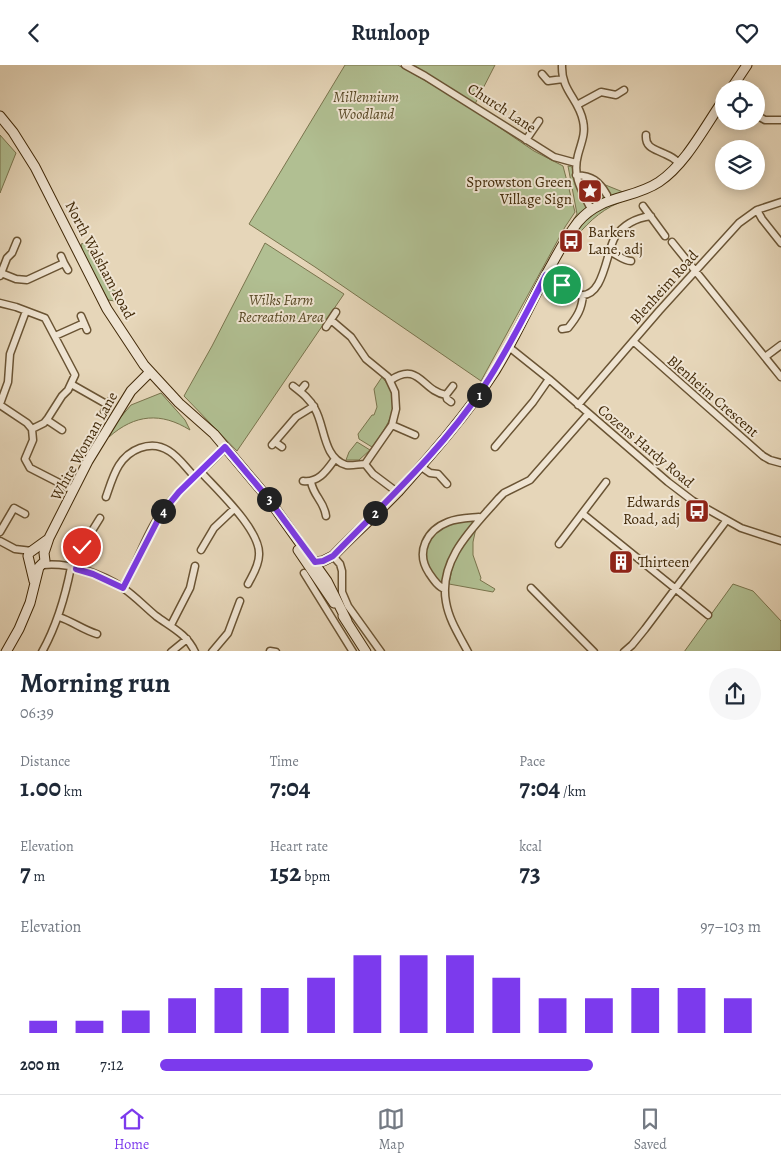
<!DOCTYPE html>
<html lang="en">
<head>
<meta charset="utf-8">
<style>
  body { margin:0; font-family:Alegreya,serif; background:#f6f6f7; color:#1f2937; height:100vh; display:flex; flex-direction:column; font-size:19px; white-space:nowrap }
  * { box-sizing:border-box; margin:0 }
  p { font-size:16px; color:#747a83 }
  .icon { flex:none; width:28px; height:28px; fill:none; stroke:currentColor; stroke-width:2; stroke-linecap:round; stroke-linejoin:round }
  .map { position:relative; height:586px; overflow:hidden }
  .sheet { display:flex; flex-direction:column; background:#fff; flex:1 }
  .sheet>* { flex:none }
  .controls { position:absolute; left:715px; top:15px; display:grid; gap:10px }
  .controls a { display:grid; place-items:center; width:50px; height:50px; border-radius:50%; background:#fff; box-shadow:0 2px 12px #0003; font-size:25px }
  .pin { position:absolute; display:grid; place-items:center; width:42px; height:42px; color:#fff; margin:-21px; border:2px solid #fff; border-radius:50%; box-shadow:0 1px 5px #0007 }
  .km { position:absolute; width:25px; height:25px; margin:-12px; border-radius:50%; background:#222; color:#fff; font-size:14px; line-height:25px; text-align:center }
  .round { display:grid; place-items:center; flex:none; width:52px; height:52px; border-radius:26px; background:#f6f6f7 }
  .head { display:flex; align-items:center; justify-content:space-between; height:85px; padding:0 20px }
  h1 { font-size:28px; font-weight:700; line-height:38px }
  .figures { display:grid; grid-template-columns:repeat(3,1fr); gap:8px; height:85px; padding:5px 20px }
  .figures div { display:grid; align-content:center }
  .figures b { font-size:25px; font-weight:700 }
  .figures small { font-size:14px; font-weight:400 }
  .figures p { font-size:14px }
  .chart { height:140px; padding:10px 20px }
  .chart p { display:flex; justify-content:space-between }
  .chart svg { width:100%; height:90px; margin-top:5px; stroke:#7c3aed; stroke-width:6 }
  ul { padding:0 20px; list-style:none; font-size:16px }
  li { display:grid; grid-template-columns:80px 60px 1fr; align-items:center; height:38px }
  li i { height:12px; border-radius:6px; background:#7c3aed }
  header { display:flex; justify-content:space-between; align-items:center; height:65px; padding:0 20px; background:#fff; font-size:22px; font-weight:700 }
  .tabs { display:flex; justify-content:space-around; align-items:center; height:70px; border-top:1px solid #e0e1e3; background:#fff; font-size:14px; color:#747a83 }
  .tabs a { display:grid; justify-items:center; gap:2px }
  .tabs .current { color:#7c3aed }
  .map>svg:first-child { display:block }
</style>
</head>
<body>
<header><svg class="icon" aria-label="back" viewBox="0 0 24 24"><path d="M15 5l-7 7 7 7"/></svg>Runloop<svg class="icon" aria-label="heart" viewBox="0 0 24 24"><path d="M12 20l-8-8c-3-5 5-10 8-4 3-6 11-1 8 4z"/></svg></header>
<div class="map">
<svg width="781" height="587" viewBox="0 0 781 587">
  <rect width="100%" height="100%" fill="#e6d6b9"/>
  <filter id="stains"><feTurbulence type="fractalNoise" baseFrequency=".004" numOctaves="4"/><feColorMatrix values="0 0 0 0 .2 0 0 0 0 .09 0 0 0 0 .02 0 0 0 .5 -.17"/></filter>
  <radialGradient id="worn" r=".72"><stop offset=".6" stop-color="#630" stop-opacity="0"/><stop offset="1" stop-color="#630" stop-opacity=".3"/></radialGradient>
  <path fill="#b1bf92" stroke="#79744d" d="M345 0H398L462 37 534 86 563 101 575 147 565 162 481 316 315 202 249 159Z
    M413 0H495L475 39Z
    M0 70 16 88 0 128Z
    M568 101C576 102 578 108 585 113 590 116 595 116 599 122L593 126 594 129 602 125 609 128 603 119 623 127 626 135C605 142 590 155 576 172L579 162 560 176 577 149Z
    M86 178 89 188 111 224 123 229 121 235 115 236 108 235 83 189 81 179Z
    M265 178 344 229 237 386 184 331 212 281Z
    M382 312C405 338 388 360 372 382L359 374 358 369 372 350H374L377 342 374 324Z
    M161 328 185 355 190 365C161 347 135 349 109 372L115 359 131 340Z
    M357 377 370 385 359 395H346L349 387Z
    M471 454 474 457C466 467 457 476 452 487 448 497 447 511 441 518L438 517 425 499 427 476 432 469 450 457Z
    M476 463 473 477V490L481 513 480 515 495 524 493 527 449 519C454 491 459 484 476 463Z
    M733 519 753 526 781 556V586L684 587Z"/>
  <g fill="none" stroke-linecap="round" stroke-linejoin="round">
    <defs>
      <path id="street" d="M405 0 425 11 554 92 576 98
        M562 0C561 26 579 34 583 56 586 69 581 78 578 90 572 112 582 126 591 144
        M542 9 548 16 563 14
        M577 40 601 27 616 30 624 25
        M756 50 765 55H781
        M646 70C645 83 655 84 665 89 670 91 675 94 679 98
        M526 75 539 56
        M576 110C592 111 599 116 607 130
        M643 141 665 171
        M757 145 762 154 781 178
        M672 177 781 312
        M609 186C616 189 624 196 631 196
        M64 198 68 205
        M1 208 16 214 27 215 64 198 61 191
        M546 210C557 214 567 228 579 230 604 234 606 187 615 172 623 160 636 153 651 151
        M0 211 7 193 12 188 17 176
        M0 238 16 242 45 253 75 310 68 325 62 331 48 353 44 358 32 364
        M331 255 351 272 366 294 388 312 395 327 396 344 392 360 365 399
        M84 258 87 265
        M326 262 336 247
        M562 264 568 263C577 252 582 244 583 230
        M55 271 84 258 81 251
        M633 276 763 391 770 395 781 398
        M509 282 549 314 668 417 693 436 741 463 781 476
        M765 292 781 280
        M391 315C419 296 422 326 446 330L447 334 451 337
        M71 319 108 340 112 334
        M293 321C302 328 310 334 315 344 325 361 323 393 346 400 352 401 359 399 365 399L373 409 397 427
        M300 326 305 320
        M446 330 453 321
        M0 339 8 317 10 289 26 246
        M0 340 27 358 32 364 33 375 25 394 30 403 73 425
        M578 340 659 246 739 158 757 145 781 137
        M104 347 108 340
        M47 355 62 365
        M392 360 415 370
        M275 377 282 382
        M272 380 296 352 314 341
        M495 382 533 337 549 314
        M420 401 430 408 438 409 447 419
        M200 406C216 424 261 465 259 490 259 501 252 511 248 519
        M303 416C319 418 327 405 335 394
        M311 417C314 432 324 436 326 451
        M106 432C113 412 118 391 140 383 151 379 160 380 169 386 179 392 186 403 194 411
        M583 449 708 550
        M0 467 14 443 25 449
        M0 476 15 484 32 486
        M559 479 606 417
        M201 485 214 463 234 444
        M333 491 340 499 342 506V527L348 541 381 587
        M43 500C69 497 102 509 123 523 135 531 145 542 156 551 171 562 187 569 195 587
        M76 503 82 482 100 453
        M304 508 353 587
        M123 523C137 499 145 471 161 448 180 422 205 405 225 382
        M531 523 594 587
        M445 524C438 522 433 514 429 508 415 487 427 465 448 457 458 453 469 453 479 452L481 453
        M59 552C72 556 83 565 97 569
        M171 560 190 523 195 501
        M270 586 276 587
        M42 587C57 560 65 533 71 502
        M171 587 187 574
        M212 587 228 568 240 536
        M468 587C459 570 449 555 446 537 438 494 474 462 499 433L504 428 530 415 588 349
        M624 587 632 580 645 564 726 456"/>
      <path id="secondary" d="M731 24 747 0
        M0 51 13 67 35 102 107 244 144 300 179 338 214 369 267 432 327 516 347 556
        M298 485 334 538
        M315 497 323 496 333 491C354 469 377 449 398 427 432 389 467 349 495 306 516 272 532 234 552 199 560 184 568 170 578 157 602 129 632 135 659 117 686 99 705 61 724 34
        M34 516 28 491 29 488 47 475
        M343 551 366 587
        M6 587 19 564 30 538 39 502 45 496 44 488 49 473 88 396 131 326 150 307"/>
    </defs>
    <use href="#street" stroke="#6a5434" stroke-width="9"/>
    <use href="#secondary" stroke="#412908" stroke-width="11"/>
    <use href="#street" stroke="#efe4d2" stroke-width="6"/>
    <use href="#secondary" stroke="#efe4d2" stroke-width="9"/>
  </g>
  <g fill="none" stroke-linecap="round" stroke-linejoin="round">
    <defs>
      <path id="route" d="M82 482 76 504 93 509 123 523 161 449 179 427 225 382 267 432 315 497 323 496 333 491C385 437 441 386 483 323 507 287 526 248 546 210L562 220"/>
    </defs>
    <use href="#route" stroke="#fff" stroke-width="10"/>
    <use href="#route" stroke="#7c3aed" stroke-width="6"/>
  </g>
  <defs>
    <symbol id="sight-square" viewBox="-11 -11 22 22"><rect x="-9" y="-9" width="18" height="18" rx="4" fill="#8f2418" stroke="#efe4d2"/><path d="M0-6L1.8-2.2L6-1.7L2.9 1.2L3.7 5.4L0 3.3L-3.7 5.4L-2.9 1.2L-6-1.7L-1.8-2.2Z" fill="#fff"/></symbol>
    <symbol id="bus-square" viewBox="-11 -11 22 22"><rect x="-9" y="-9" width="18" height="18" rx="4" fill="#8f2418" stroke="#efe4d2"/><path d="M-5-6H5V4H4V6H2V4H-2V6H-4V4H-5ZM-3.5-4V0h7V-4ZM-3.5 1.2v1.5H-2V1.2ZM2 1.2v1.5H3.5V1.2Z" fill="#fff"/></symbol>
    <symbol id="building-square" viewBox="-11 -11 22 22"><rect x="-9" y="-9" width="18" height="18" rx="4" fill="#8f2418" stroke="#efe4d2"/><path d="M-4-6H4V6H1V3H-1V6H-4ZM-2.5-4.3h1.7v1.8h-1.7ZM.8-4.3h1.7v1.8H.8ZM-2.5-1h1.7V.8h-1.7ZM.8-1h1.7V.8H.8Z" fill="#fff"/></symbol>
  </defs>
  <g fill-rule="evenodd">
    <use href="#sight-square" x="576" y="112" width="28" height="28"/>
    <use href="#bus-square" x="557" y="162" width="28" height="28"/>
    <use href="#bus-square" x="683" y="432" width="28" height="28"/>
    <use href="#building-square" x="607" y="483" width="28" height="28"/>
  </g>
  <g text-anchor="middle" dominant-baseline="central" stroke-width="4" stroke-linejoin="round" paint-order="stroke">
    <g font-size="15" font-style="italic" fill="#574724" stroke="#efe4d2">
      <text x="366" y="32">Millennium<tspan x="366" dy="17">Woodland</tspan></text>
      <text x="281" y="235">Wilks Farm<tspan x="281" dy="17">Recreation Area</tspan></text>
    </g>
    <g font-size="15" fill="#412908" stroke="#efe4d2">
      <text transform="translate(502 43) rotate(33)">Church Lane</text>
      <text transform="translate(100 195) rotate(62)">North Walsham Road</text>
      <text transform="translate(664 222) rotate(-48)">Blenheim Road</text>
      <text transform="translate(713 331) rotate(41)">Blenheim Crescent</text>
      <text transform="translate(84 381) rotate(-61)">White Woman Lane</text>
      <text transform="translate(646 381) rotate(40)">Cozens Hardy Road</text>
    </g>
    <g font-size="15" fill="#412908" stroke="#efe4d2" text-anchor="end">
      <text x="572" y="117">Sprowston Green<tspan x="572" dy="17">Village Sign</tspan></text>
      <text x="588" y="167" text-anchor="start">Barkers<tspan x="588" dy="17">Lane, adj</tspan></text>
      <text x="680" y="437">Edwards<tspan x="680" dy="17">Road, adj</tspan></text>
      <text x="638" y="497" text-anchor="start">Thirteen</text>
    </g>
  </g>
  <rect width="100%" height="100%" filter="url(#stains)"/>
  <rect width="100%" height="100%" fill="url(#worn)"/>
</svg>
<div class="controls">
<a><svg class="icon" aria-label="locate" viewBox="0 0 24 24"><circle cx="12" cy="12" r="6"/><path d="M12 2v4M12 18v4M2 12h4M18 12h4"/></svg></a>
<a><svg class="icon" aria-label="layers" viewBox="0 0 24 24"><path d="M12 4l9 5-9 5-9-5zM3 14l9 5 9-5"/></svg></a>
</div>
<div class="pin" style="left:562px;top:220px;background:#1e9e55"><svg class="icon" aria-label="arrive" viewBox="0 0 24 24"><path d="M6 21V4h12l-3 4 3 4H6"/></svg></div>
<div class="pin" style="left:82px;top:482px;background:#d93025"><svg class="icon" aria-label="check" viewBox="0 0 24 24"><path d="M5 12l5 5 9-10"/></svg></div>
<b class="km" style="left:479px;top:330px">1</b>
<b class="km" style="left:375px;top:448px">2</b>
<b class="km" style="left:269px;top:434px">3</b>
<b class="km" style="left:163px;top:446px">4</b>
</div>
<section class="sheet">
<div class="head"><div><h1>Morning run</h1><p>06:39</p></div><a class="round"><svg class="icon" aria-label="share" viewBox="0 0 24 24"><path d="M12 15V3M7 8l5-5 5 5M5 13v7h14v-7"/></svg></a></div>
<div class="figures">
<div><p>Distance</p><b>1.00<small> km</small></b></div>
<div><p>Time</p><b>7:04</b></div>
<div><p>Pace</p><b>7:04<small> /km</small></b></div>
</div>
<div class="figures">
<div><p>Elevation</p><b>7<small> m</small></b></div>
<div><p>Heart rate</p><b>152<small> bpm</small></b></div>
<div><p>kcal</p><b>73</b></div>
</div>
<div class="chart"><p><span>Elevation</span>97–103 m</p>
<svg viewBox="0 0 160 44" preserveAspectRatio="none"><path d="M5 44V38M15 44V38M25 44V33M35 44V27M45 44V22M55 44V22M65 44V17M75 44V6M85 44V6M95 44V6M105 44V17M115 44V27M125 44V27M135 44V22M145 44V22M155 44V27"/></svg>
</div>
<ul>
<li><b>200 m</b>7:12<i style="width:72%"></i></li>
</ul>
</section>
<nav class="tabs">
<a class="current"><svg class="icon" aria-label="home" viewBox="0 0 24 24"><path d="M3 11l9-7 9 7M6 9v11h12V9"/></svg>Home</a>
<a><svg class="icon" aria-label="map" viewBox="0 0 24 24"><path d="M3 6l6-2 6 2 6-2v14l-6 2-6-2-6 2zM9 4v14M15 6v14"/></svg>Map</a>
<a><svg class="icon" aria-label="saved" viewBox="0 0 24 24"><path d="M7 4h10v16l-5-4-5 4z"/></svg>Saved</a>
</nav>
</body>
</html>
